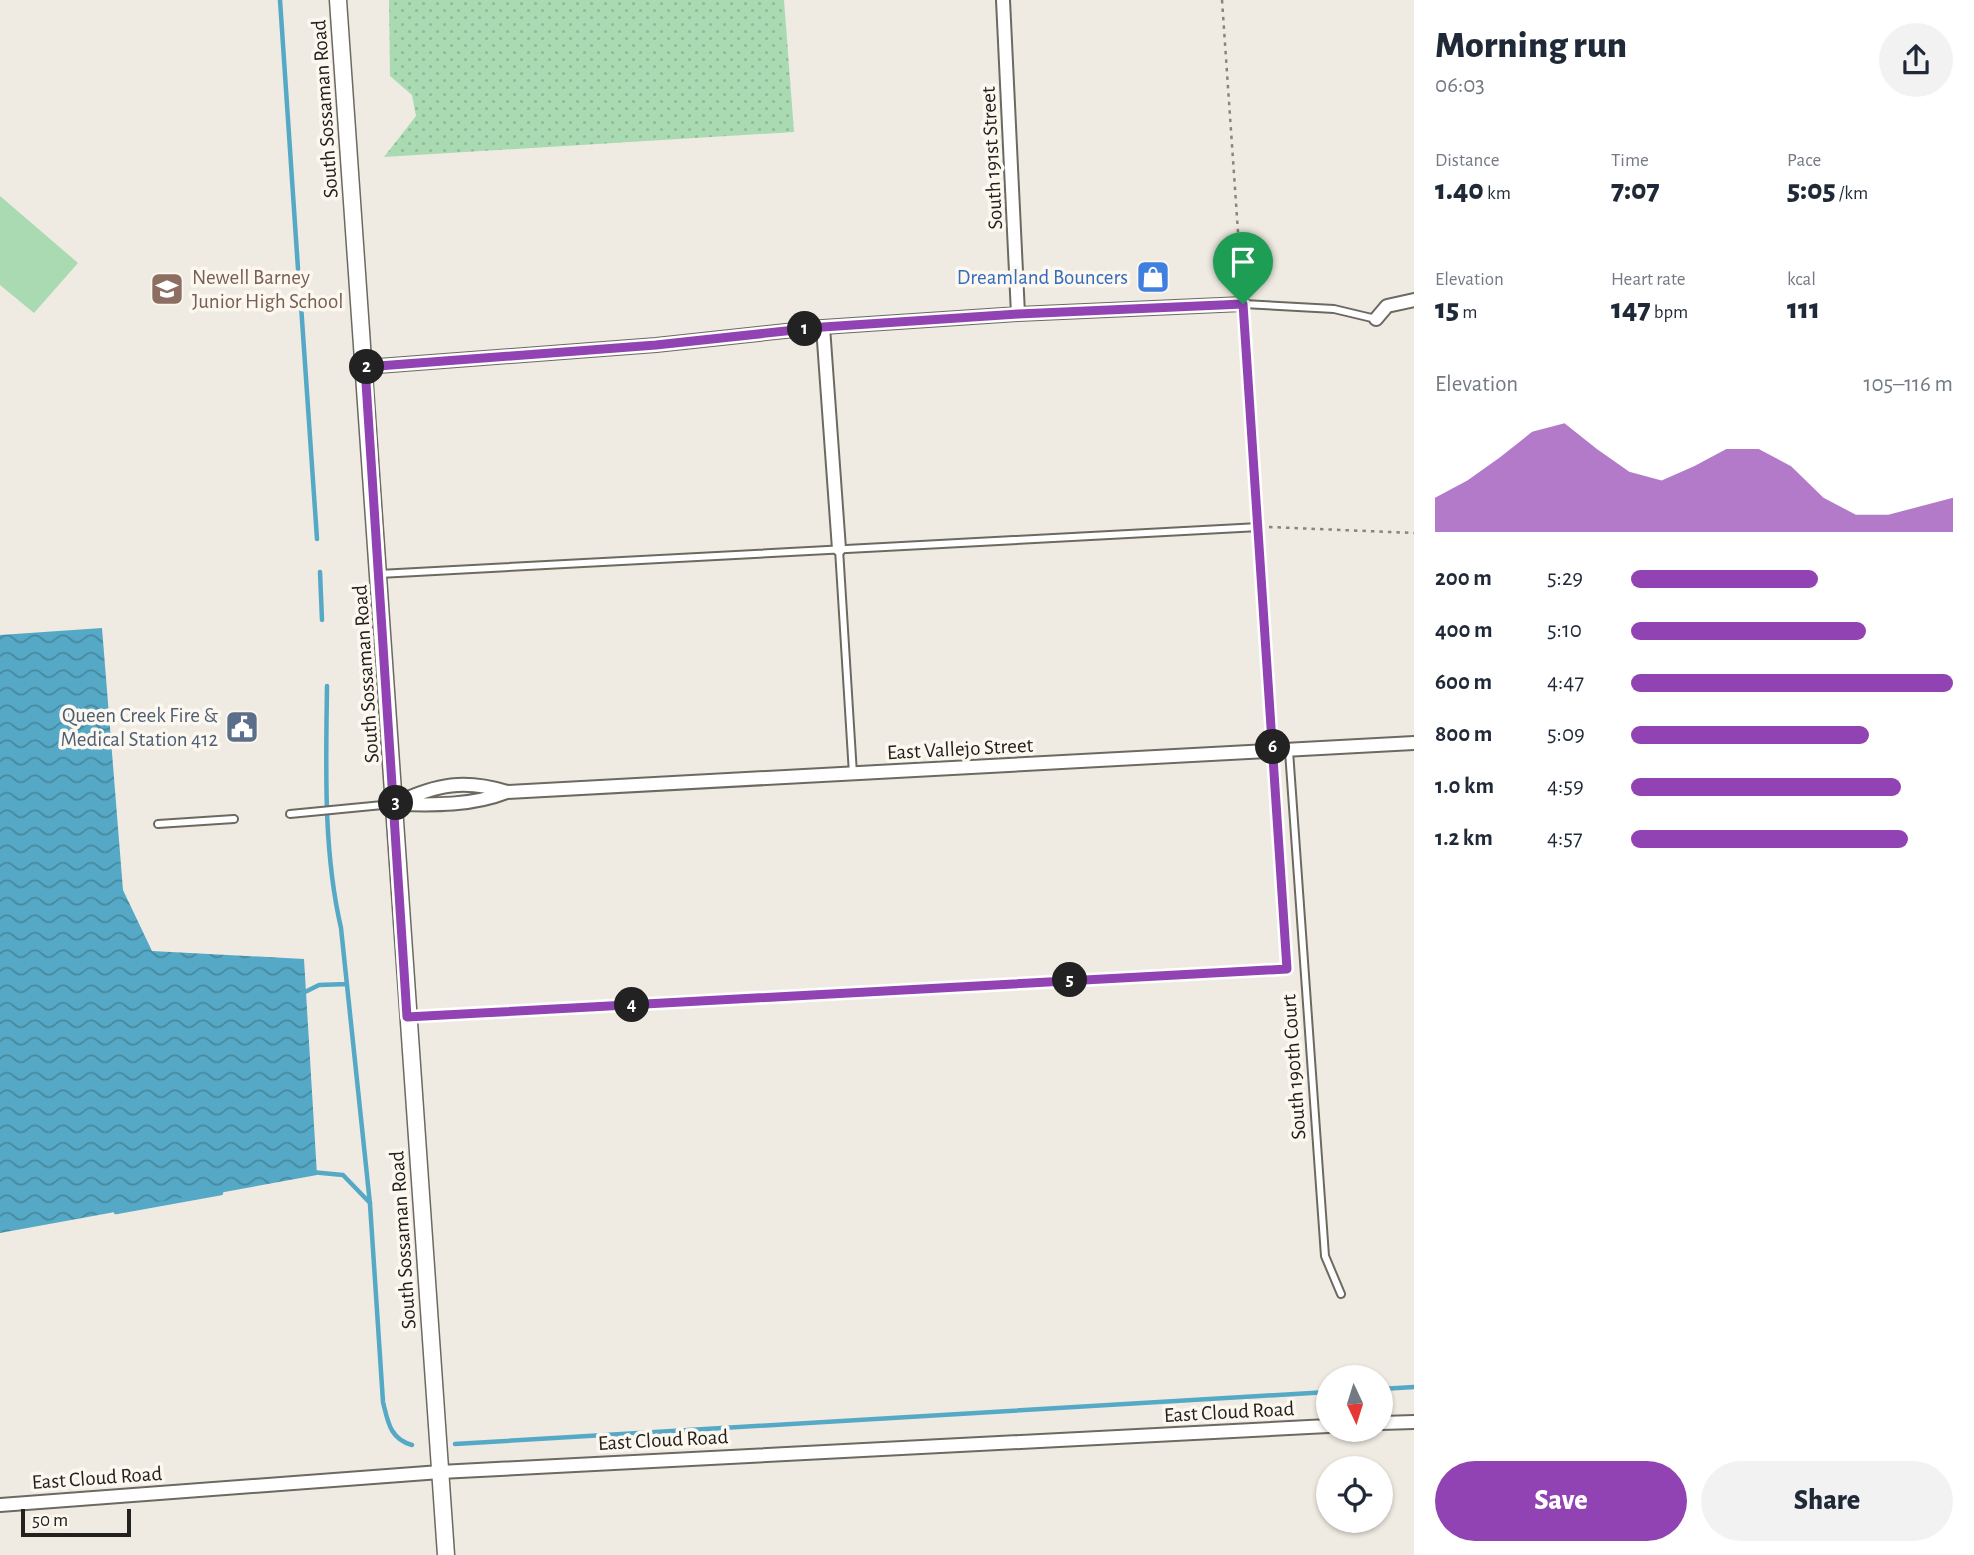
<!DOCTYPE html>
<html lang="en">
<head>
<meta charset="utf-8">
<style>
  body { margin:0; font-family:"Alegreya Sans",sans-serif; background:#f2f2f3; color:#1f2937; height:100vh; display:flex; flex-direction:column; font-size:26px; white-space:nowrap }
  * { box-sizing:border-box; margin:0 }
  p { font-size:23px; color:#747a83 }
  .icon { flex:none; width:38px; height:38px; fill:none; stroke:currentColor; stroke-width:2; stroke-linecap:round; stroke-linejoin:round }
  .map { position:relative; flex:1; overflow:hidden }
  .panel { display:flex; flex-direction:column; background:#fff; width:560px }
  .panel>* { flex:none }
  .needle { width:46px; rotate:176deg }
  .fabs { position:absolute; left:1316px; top:1365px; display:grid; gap:14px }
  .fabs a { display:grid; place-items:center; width:77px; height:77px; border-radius:50%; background:#fff; box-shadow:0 2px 5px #0004; font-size:35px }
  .scale { position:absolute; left:21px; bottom:18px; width:110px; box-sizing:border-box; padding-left:7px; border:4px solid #23211e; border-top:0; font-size:19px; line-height:24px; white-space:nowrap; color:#23211e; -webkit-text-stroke:5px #fcf8ef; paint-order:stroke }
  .pin { position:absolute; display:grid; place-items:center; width:60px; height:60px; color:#fff; margin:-72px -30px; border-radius:50% 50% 50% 0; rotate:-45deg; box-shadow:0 0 7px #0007 }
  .pin .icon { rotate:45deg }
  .km { position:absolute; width:35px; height:35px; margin:-18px; border-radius:50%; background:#222; color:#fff; font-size:19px; line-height:35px; text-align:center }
  .round { display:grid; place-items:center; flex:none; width:74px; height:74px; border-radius:37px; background:#f2f2f3 }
  .headline { display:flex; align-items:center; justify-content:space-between; height:119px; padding:0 21px }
  h1 { font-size:38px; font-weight:800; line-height:52px }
  .metrics { display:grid; grid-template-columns:repeat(3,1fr); gap:10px; height:119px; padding:7px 21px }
  .metrics div { display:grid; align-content:center }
  .metrics b { font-size:30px; font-weight:800 }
  .metrics small { font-size:19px; font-weight:400 }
  .metrics p { font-size:19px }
  .chart { height:196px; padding:14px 21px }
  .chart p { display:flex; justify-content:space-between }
  .chart svg { width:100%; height:126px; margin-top:7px; fill:#9243b3; opacity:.7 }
  .button { display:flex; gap:14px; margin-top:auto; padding:14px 21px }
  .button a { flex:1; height:80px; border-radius:42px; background:#9243b3; color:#fff; font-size:28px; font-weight:800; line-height:80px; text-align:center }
  .button a+a { background:#f2f2f3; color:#1f2937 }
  ul { padding:0 21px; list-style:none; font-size:23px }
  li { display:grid; grid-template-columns:112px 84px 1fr; align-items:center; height:52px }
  li i { height:18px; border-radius:9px; background:#9243b3 }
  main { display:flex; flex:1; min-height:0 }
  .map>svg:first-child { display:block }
</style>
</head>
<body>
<main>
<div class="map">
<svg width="1414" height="1555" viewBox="0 0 1414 1555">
  <defs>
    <pattern id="grass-dots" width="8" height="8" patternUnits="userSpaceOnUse" patternTransform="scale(1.75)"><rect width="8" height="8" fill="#a9dab1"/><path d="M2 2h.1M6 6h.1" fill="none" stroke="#91bb98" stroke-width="1.8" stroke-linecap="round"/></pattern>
    <pattern id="water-waves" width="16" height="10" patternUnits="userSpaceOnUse" patternTransform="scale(1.75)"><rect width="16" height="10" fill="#55a9c6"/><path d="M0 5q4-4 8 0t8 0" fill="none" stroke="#4689a0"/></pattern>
  </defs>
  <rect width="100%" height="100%" fill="#efebe2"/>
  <path fill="url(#grass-dots)" d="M389 0H784L794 132 384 157 416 116 412 95 390 76Z"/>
  <path fill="#a9dab1" d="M0 196 78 263 34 313 0 285Z"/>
  <path fill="url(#water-waves)" d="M102 628 123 890 152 951 304 959 317 1175 0 1233V635Z"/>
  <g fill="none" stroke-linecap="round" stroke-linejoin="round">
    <path stroke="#55a9c6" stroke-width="4.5" d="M280 0 298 269
      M301 305 317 539
      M320 572 322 620
      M327 686C326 766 323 850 341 928L370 1204 383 1402C388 1422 390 1439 412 1445
      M301 994 319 985 347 984
      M311 1172 343 1175 370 1203
      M116 1212 221 1193
      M1381 1389 1414 1387
      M455 1444 1328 1392"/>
    <defs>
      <path id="service" d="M1243 304 1334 309 1376 319
        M839 549 853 774
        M379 574 1259 527
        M1289 751 1325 1256 1341 1294
        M290 814 393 804
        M158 824 234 819"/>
      <path id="minor" d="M1003 0 1018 314
        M1376 319 1387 306 1414 300
        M823 327 839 549
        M365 367 656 345 823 327 1018 314 1243 304
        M397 803C437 784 465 779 507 792
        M396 804C435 805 471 806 507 792L1414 743
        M1381 1423 1414 1422
        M0 1505 440 1472 1328 1426"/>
      <path id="secondary" d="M338 0 446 1555"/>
    </defs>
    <use href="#service" stroke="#6c6961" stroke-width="10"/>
    <use href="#minor" stroke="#6c6961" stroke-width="16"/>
    <use href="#secondary" stroke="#6c6961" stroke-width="19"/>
    <path stroke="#88857f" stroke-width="2.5" stroke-dasharray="3.5 5" stroke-linecap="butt" d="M1222 0 1242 290
      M1244 318 1258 517
      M1269 527 1414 533
      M1259 538 1272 737
      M425 1016 1287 969 1274 765"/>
    <use href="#service" stroke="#fff" stroke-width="6"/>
    <use href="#minor" stroke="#fff" stroke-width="12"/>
    <use href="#secondary" stroke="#fff" stroke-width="16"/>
  </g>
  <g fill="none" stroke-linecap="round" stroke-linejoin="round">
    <defs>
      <path id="route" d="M1243 304 1287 969 407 1017 365 367 656 345 823 327 1018 314Z"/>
    </defs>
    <use href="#route" stroke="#fff" stroke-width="14"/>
    <use href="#route" stroke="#9243b3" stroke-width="9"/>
  </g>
  <defs>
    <symbol id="shop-square" viewBox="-11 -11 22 22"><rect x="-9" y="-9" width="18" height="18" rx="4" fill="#3f7fe0" stroke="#fcf8ef"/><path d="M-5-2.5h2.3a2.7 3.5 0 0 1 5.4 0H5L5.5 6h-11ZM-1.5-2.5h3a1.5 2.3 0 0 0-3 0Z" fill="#fff"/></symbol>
    <symbol id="school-square" viewBox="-11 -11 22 22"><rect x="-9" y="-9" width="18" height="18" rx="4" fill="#8d6e63" stroke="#fcf8ef"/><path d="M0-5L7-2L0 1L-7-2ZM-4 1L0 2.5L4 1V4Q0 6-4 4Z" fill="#fff"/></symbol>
    <symbol id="civic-square" viewBox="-11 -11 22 22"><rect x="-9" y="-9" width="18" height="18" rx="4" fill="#5c6f8a" stroke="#fcf8ef"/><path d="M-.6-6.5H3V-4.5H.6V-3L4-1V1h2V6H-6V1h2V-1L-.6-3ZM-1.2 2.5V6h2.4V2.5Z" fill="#fff"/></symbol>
  </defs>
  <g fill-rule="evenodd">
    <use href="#shop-square" x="1134" y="258" width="38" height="38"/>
    <use href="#school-square" x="148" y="270" width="38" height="38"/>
    <use href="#civic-square" x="223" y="708" width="38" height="38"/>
  </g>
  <g text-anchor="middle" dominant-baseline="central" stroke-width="7" stroke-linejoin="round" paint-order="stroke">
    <g font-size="21" fill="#23211e" stroke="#fcf8ef">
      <text transform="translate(325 109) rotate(-94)">South Sossaman Road</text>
      <text transform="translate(992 158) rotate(-93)">South 191st Street</text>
      <text transform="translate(366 674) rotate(-94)">South Sossaman Road</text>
      <text transform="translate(960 749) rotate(-3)">East Vallejo Street</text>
      <text transform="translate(1294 1067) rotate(-94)">South 190th Court</text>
      <text transform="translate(403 1240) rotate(-94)">South Sossaman Road</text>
      <text transform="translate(1229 1412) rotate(-3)">East Cloud Road</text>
      <text transform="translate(663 1440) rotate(-3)">East Cloud Road</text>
      <text transform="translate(97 1478) rotate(-4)">East Cloud Road</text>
    </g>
    <g font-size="21" fill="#785e54" stroke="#fcf8ef" text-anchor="start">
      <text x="192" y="277">Newell Barney<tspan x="192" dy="24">Junior High School</tspan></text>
    </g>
    <g font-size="21" fill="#366cbe" stroke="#fcf8ef" text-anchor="end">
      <text x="1128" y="277">Dreamland Bouncers</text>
    </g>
    <g font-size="21" fill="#4e5e75" stroke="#fcf8ef" text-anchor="end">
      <text x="218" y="715">Queen Creek Fire &amp;<tspan x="218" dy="24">Medical Station 412</tspan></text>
    </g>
  </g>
</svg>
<div class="fabs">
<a><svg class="needle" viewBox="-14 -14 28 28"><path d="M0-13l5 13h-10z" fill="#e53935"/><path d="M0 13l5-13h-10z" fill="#747a83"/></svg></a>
<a><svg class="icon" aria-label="locate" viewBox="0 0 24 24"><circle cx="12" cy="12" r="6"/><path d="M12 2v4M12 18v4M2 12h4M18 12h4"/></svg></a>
</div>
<div class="scale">50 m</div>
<div class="pin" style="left:1243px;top:304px;background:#1e9e55"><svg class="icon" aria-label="arrive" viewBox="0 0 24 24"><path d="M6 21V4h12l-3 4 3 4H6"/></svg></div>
<b class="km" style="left:805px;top:329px">1</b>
<b class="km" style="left:367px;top:367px">2</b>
<b class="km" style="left:396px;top:803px">3</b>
<b class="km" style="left:632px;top:1005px">4</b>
<b class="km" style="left:1070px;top:980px">5</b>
<b class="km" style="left:1273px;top:747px">6</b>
</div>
<section class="panel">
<div class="headline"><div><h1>Morning run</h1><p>06:03</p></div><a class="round"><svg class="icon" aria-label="share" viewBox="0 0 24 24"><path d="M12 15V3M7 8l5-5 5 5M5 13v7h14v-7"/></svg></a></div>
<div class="metrics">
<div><p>Distance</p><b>1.40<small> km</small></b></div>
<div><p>Time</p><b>7:07</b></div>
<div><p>Pace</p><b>5:05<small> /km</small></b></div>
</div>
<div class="metrics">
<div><p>Elevation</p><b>15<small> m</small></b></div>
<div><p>Heart rate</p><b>147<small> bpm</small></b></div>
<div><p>kcal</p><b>111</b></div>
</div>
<div class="chart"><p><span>Elevation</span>105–116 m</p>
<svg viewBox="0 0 160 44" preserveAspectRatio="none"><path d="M0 44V32L10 26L20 18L30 9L40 6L50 15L60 23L70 26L80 21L90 15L100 15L110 21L120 32L130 38L140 38L150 35L160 32V44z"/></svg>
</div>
<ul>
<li><b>200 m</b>5:29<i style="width:58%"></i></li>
<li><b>400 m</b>5:10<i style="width:73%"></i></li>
<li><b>600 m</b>4:47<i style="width:100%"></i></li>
<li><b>800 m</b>5:09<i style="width:74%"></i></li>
<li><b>1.0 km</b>4:59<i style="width:84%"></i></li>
<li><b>1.2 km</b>4:57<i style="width:86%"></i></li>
</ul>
<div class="button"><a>Save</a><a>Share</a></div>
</section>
</main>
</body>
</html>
